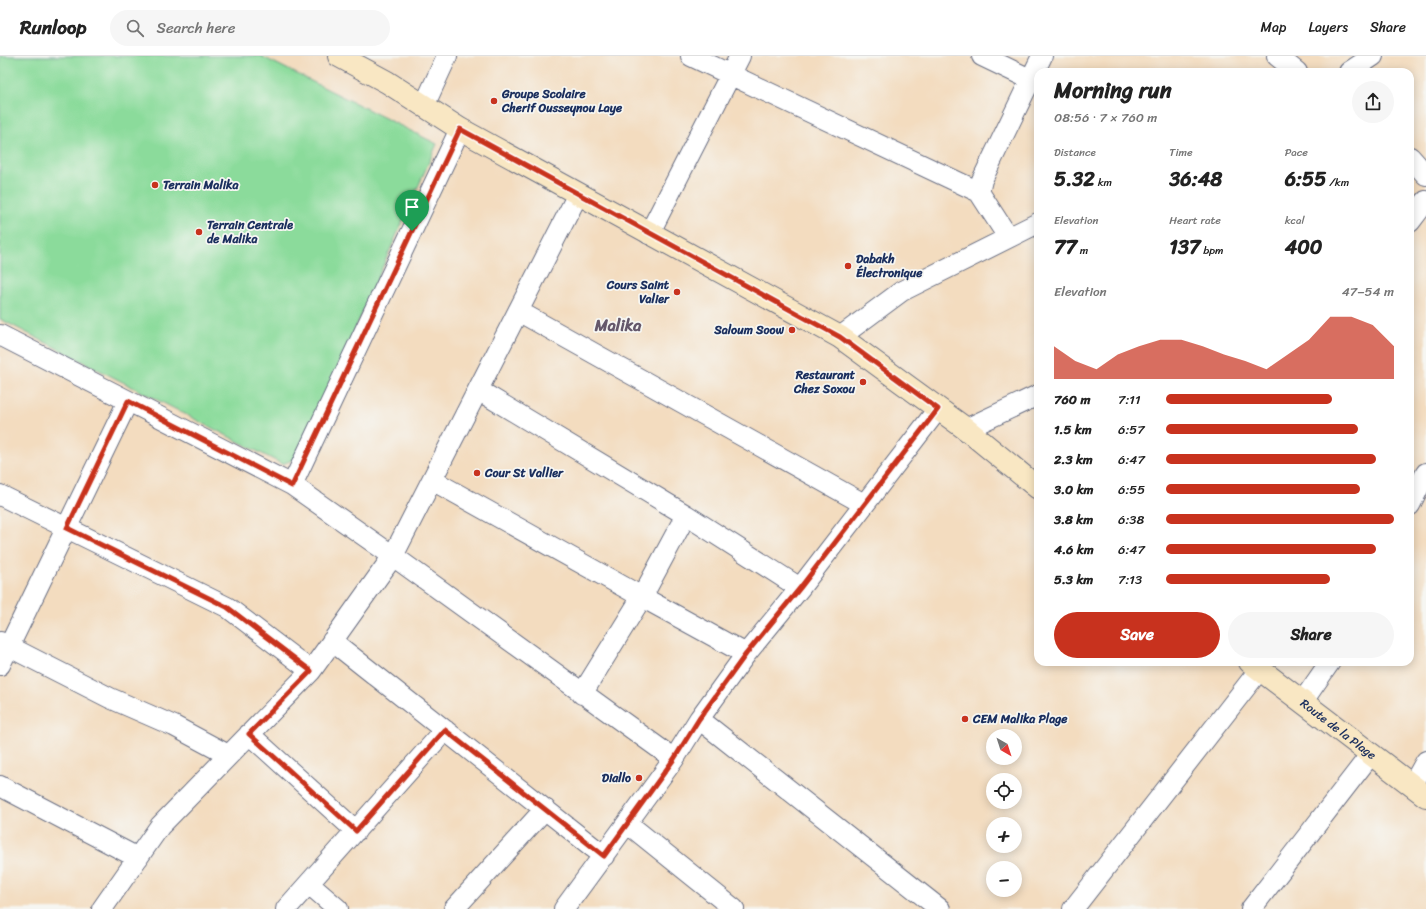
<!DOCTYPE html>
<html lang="en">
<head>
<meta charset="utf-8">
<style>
  body { margin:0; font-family:Sriracha,sans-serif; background:#f6f6f6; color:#222; height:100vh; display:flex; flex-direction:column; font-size:15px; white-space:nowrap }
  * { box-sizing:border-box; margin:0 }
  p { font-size:13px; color:#767676 }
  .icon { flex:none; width:22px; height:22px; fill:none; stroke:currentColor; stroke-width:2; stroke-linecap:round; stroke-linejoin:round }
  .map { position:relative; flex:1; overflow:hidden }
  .panel { position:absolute; left:1034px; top:12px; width:380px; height:598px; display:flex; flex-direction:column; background:#fff; border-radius:12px; box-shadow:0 2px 10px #0003 }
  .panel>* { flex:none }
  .needle { width:26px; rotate:141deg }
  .tools { position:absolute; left:986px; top:673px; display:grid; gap:8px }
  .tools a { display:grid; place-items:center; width:36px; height:36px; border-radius:50%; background:#fff; box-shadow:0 2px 10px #0003; font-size:20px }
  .pin { position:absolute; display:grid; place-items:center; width:34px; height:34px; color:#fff; margin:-41px -17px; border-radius:50% 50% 50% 0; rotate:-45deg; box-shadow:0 0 4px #0007 }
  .pin .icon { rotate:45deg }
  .round { display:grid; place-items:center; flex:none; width:42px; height:42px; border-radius:21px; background:#f6f6f6 }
  .summary { display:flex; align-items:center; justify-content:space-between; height:68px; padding:0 20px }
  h1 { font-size:22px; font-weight:700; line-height:30px }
  .stats { display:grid; grid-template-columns:repeat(3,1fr); gap:6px; height:68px; padding:4px 20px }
  .stats div { display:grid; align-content:center }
  .stats b { font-size:20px; font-weight:700 }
  .stats small { font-size:11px; font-weight:400 }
  .stats p { font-size:11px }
  .chart { height:112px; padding:8px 20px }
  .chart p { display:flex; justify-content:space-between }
  .chart svg { width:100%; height:72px; margin-top:4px; fill:#c8321e; opacity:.7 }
  .action { display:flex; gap:8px; margin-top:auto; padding:8px 20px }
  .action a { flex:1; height:46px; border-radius:24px; background:#c8321e; color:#fff; font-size:16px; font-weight:700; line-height:46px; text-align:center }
  .action a+a { background:#f6f6f6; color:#222 }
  ul { padding:0 20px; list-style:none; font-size:13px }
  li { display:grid; grid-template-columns:64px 48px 1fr; align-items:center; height:30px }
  li i { height:10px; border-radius:5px; background:#c8321e }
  header { display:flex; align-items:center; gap:24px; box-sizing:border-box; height:56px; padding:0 20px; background:#fff; border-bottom:1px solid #e0e0e0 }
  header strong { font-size:19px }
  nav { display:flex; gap:22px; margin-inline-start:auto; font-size:14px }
  .search { width:280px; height:36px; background:#f6f6f6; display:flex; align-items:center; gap:10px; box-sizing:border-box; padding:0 14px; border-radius:22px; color:#767676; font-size:15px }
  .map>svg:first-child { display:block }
</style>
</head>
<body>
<header>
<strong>Runloop</strong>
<div class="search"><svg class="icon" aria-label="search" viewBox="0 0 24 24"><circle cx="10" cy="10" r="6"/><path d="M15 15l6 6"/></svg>Search here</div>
<nav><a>Map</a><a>Layers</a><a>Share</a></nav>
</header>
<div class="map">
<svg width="1426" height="853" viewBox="0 0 1426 853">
  <rect width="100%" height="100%" fill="#f6f6f2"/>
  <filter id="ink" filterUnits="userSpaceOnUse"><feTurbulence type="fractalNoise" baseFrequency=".025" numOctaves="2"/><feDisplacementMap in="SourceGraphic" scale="8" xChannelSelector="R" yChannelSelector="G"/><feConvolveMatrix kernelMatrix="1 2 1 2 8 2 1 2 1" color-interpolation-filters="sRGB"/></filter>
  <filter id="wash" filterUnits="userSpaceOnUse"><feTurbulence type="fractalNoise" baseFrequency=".012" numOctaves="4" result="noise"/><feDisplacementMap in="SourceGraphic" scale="16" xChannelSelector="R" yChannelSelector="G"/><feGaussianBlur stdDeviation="0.9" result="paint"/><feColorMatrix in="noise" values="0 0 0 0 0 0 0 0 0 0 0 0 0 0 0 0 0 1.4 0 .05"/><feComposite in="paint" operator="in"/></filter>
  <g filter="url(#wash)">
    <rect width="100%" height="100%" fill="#f3dcbf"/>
    <path fill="#8bdb9b" stroke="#53857c" d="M0 0H261L437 88 298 402 282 408 0 263Z"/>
  </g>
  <g filter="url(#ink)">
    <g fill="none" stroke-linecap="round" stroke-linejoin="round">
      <defs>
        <path id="minor" d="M691 0 979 136
          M982 0 1038 27
          M1277 0 1297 16
          M1349 16 1373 0
          M424 50 447 0
          M1410 101 1426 119
          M1410 166 1426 145
          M649 178 740 0
          M1008 181 979 136 982 124 1042 0
          M518 255 864 448
          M0 279 292 429 393 500 674 703
          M840 281 902 235 1038 167
          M478 334 686 459
          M966 373 1038 339
          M432 424 642 541 582 638
          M292 429 460 73
          M0 439 227 551 311 615
          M1410 449 1426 417
          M332 585 604 800
          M0 586 110 642 174 670 228 699
          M746 598 642 541 686 459 800 532
          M0 609 128 345
          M1303 645 1330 606
          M699 663 940 853
          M249 678 356 775
          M0 730 138 802
          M1412 730 1426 705
          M627 767 734 853
          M309 828 338 853
          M102 853 160 770 311 615 393 500 578 138
          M286 853 445 674
          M454 853 545 753
          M564 853 674 703 699 663 746 598 800 532 938 353
          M1073 853 1260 613
          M1251 853 1371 698"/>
        <g id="secondary">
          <path d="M339 0 387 26 460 73 840 281 966 373 1038 432"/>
          <path id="s1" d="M1250 606 1426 740"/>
        </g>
      </defs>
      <use href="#minor" stroke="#676c80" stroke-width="22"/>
      <use href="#secondary" stroke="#676c80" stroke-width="24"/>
      <use href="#minor" stroke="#fff" stroke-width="20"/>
      <use href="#secondary" stroke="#f9e7c3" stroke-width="22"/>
    </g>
  </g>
  <g fill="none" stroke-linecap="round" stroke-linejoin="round" filter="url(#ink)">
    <defs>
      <path id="route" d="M460 73 840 281 938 353 800 532 746 598 699 663 674 703 604 800 445 674 356 775 249 678 311 615 227 551 67 472 128 345 292 430Z"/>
    </defs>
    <use href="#route" stroke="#fff" stroke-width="8"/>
    <use href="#route" stroke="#c8321e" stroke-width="5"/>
  </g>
  <g fill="#c8321e" stroke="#f6f6f2" stroke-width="1.5">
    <circle cx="494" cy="45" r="4"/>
    <circle cx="155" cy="129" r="4"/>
    <circle cx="199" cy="176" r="4"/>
    <circle cx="848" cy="210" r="4"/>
    <circle cx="677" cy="236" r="4"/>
    <circle cx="792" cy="274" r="4"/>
    <circle cx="863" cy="326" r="4"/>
    <circle cx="477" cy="417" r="4"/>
    <circle cx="965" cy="663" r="4"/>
    <circle cx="639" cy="722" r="4"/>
  </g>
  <g text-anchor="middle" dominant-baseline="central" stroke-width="3.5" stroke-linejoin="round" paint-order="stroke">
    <g font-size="12" font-weight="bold" fill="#1b2f5e" stroke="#f6f6f2" text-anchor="start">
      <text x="502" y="38">Groupe Scolaire<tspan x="502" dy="14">Cherif Ousseynou Laye</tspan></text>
      <text x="163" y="129">Terrain Malika</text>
      <text x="207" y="169">Terrain Centrale<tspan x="207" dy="14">de Malika</tspan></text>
      <text x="856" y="203">Dabakh<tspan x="856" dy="14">Électronique</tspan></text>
      <text x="669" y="229" text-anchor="end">Cours Saint<tspan x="669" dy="14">Valier</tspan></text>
      <text x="784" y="274" text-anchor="end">Saloum Soow</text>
      <text x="855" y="319" text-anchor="end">Restaurant<tspan x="855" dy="14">Chez Soxou</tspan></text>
      <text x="485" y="417">Cour St Vallier</text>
      <text x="973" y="663">CEM Malika Plage</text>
      <text x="631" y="722" text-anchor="end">Diallo</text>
    </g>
    <g font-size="12" fill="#1b2f5e" stroke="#f6f6f2">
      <text stroke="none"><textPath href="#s1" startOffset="111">Route de la Plage</textPath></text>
    </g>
    <g font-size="16" font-weight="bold" fill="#65586b" stroke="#f6f6f2">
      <text x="618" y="269">Malika</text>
    </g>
  </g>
</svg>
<div class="tools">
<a><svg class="needle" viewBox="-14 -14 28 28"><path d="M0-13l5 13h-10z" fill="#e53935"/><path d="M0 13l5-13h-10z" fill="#767676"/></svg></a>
<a><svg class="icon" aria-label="locate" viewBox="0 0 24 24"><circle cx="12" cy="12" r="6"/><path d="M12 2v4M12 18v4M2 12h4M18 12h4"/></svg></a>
<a>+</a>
<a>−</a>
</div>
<div class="pin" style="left:412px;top:175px;background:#1e9e55"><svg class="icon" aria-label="arrive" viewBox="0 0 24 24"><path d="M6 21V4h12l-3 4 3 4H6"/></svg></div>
<section class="panel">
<div class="summary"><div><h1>Morning run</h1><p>08:56 · 7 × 760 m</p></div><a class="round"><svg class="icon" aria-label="share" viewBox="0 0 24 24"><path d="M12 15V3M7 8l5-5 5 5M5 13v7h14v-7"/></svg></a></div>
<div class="stats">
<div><p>Distance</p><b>5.32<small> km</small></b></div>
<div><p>Time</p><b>36:48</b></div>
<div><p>Pace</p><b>6:55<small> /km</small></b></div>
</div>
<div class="stats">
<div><p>Elevation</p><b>77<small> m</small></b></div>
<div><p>Heart rate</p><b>137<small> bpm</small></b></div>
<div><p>kcal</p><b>400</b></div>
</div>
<div class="chart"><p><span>Elevation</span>47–54 m</p>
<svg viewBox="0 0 160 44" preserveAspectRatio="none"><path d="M0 44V24L10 33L20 38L30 29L40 24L50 20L60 20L70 24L80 29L90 33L100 38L110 29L120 20L130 6L140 6L150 11L160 24V44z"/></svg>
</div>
<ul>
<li><b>760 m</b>7:11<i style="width:73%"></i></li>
<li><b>1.5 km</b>6:57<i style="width:84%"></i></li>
<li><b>2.3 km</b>6:47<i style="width:92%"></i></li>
<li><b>3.0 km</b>6:55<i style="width:85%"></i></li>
<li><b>3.8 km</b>6:38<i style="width:100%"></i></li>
<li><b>4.6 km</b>6:47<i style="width:92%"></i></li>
<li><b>5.3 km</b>7:13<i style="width:72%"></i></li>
</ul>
<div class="action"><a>Save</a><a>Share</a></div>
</section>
</div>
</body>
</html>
